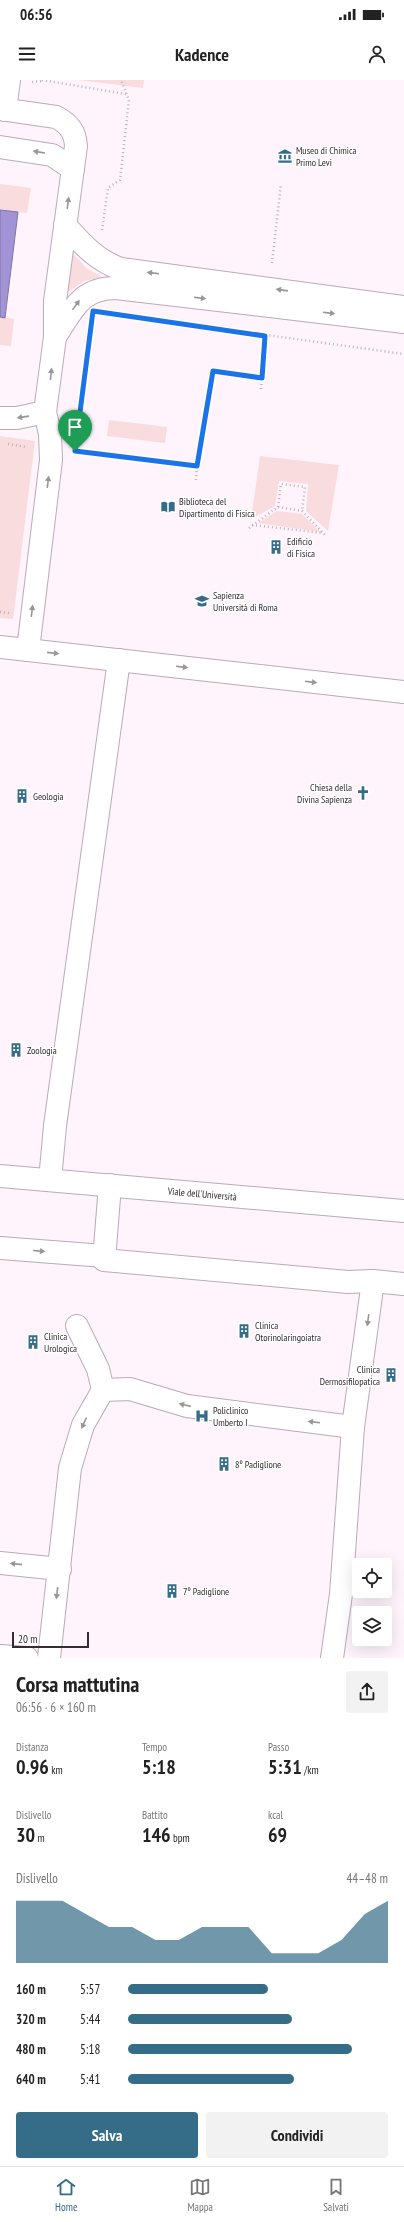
<!DOCTYPE html>
<html lang="it">
<head>
<meta charset="utf-8">
<style>
  body { margin:0; font-family:"PT Sans Narrow",sans-serif; background:#f2f2f2; color:#222; height:100vh; display:flex; flex-direction:column; font-size:15px; white-space:nowrap }
  * { box-sizing:border-box; margin:0 }
  p { font-size:13px; color:#767676 }
  .icon { flex:none; width:22px; height:22px; fill:none; stroke:currentColor; stroke-width:2; stroke-linecap:round; stroke-linejoin:round }
  .map { position:relative; height:1578px; overflow:hidden }
  .sheet { display:flex; flex-direction:column; background:#fff; flex:1 }
  .sheet>* { flex:none }
  .tools { position:absolute; left:352px; top:1478px; display:grid; gap:8px }
  .tools a { display:grid; place-items:center; width:40px; height:40px; border-radius:4px; background:#fff; box-shadow:0 4px 16px #0002; font-size:20px }
  .scale { position:absolute; left:12px; bottom:10px; width:77px; box-sizing:border-box; padding-left:4px; border:2px solid #332c31; border-top:0; font-size:11px; line-height:14px; white-space:nowrap; color:#332c31; -webkit-text-stroke:3px #fff; paint-order:stroke }
  .pin { position:absolute; display:grid; place-items:center; width:34px; height:34px; color:#fff; margin:-41px -17px; border-radius:50% 50% 50% 0; rotate:-45deg; box-shadow:0 0 4px #0007 }
  .pin .icon { rotate:45deg }
  .round { display:grid; place-items:center; flex:none; width:42px; height:42px; border-radius:4px; background:#f2f2f2 }
  .summary { display:flex; align-items:center; justify-content:space-between; height:68px; padding:0 16px }
  h1 { font-size:22px; font-weight:600; line-height:30px }
  .stats { display:grid; grid-template-columns:repeat(3,1fr); gap:6px; height:68px; padding:4px 16px }
  .stats div { display:grid; align-content:center }
  .stats b { font-size:20px; font-weight:600 }
  .stats small { font-size:11px; font-weight:400 }
  .stats p { font-size:11px }
  .chart { height:112px; padding:8px 16px }
  .chart p { display:flex; justify-content:space-between }
  .chart svg { width:100%; height:72px; margin-top:4px; fill:#356c87; opacity:.7 }
  .cta { display:flex; gap:8px; margin-top:auto; padding:8px 16px }
  .cta a { flex:1; height:46px; border-radius:4px; background:#356c87; color:#fff; font-size:16px; font-weight:600; line-height:46px; text-align:center }
  .cta a+a { background:#f2f2f2; color:#222 }
  ul { padding:0 16px; list-style:none; font-size:13px }
  li { display:grid; grid-template-columns:64px 48px 1fr; align-items:center; height:30px }
  li i { height:10px; border-radius:5px; background:#356c87 }
  .status { display:flex; justify-content:space-between; align-items:center; height:28px; padding:0 20px; background:#fff; direction:ltr }
  .status svg { height:11px; fill:currentColor }
  header { display:flex; justify-content:space-between; align-items:center; height:52px; padding:0 16px; background:#fff; font-size:18px; font-weight:600 }
  .tabs { display:flex; justify-content:space-around; align-items:center; height:56px; border-top:1px solid #e0e0e0; background:#fff; font-size:11px; color:#767676 }
  .tabs a { display:grid; justify-items:center; gap:2px }
  .tabs .active { color:#356c87 }
  .map>svg:first-child { display:block }
</style>
</head>
<body>
<div class="status"><b>06:56</b><svg viewBox="0 0 49 12"><path d="M0 12V9h3v3zM5 12V6h3v6zM10 12V3h3v9zM15 12V0h3v12zM26 1h20v11H26zM47 4h2v5h-2z"/></svg></div>
<header><svg class="icon" aria-label="menu" viewBox="0 0 24 24"><path d="M4 6h16M4 12h16M4 18h16"/></svg>Kadence<svg class="icon" aria-label="person" viewBox="0 0 24 24"><circle cx="12" cy="8" r="4"/><path d="M4 21q1-7 8-7t8 7"/></svg></header>
<div class="map">
<svg width="404" height="1578" viewBox="0 0 404 1578">
  <rect width="100%" height="100%" fill="#fff3fc"/>
  <path fill="#f9dcdd" d="M78 0H144L143 8Z
    M0 104 31 108 27 133 0 130Z
    M73 173 86 188 102 197 84 201 68 212Z
    M0 237 14 239 11 266 0 265Z
    M109 340 167 347 165 363 107 356Z
    M0 356 35 361 13 539 0 538Z
    M260 376 339 385 328 451 306 431 308 404 279 401 275 426 251 439Z
    M277 431 302 434 320 452 258 443Z"/>
  <path fill="#a193d5" stroke="#8074a4" d="M0 130 18 132 5 238 0 237Z"/>
  <g fill="none" stroke-linecap="round" stroke-linejoin="round">
    <defs>
      <g id="minor">
        <path d="M0 29 56 37C69 44 75 51 76 66L55 221V257L45 332 50 354 51 380 28 570"/>
        <path d="M5 30 9 0"/>
        <path d="M0 67 52 75 73 89"/>
        <path d="M65 145C82 164 97 181 121 189L404 227"/>
        <path d="M55 257C73 230 80 208 116 208L404 242"/>
        <path d="M0 338H17L45 332"/>
        <path d="M0 567 404 612"/>
        <path id="s1" d="M0 1096 404 1131"/>
        <path d="M50 1100 55 1046 119 580"/>
        <path d="M110 1105 104 1180 348 1202 373 1201 404 1204"/>
        <path d="M0 1168 104 1176"/>
        <path d="M103 1310 130 1309 187 1326 353 1347"/>
        <path d="M0 1483 60 1489"/>
        <path d="M0 1576 27 1578"/>
        <path d="M49 1578 70 1388 83 1345 103 1310 98 1289 77 1246"/>
        <path d="M332 1578 341 1514 353 1347 373 1201"/>
      </g>
    </defs>
    <use href="#minor" stroke="#bca9b7" stroke-width="24"/>
    <path stroke="#bcb2ba" stroke-width="2.5" stroke-dasharray="1 3" stroke-linecap="butt" d="M42 0 126 14
      M32 2 42 1
      M102 150 108 108 120 100 129 20 121 0
      M272 183 281 104
      M115 234 404 274
      M261 309 265 256
      M76 360 91 248
      M8 364 26 367
      M75 371 197 386 196 400
      M197 386 213 291 262 298
      M278 427 281 404 305 407 302 431
      M252 445 323 453
      M249 448 278 427 302 431 326 456
      M0 532 9 533"/>
    <use href="#minor" stroke="#fff" stroke-width="22"/>
  </g>
  <defs><path id="oneway-solid" d="M-6-.8H1V-3.2L6.5 0L1 3.2V.8H-6Z"/></defs>
  <g fill="#999698">
    <use href="#oneway-solid" transform="translate(39 72) rotate(-171)"/>
    <use href="#oneway-solid" transform="translate(68 123) rotate(-82)"/>
    <use href="#oneway-solid" transform="translate(153 193) rotate(-173)"/>
    <use href="#oneway-solid" transform="translate(282 210) rotate(-172)"/>
    <use href="#oneway-solid" transform="translate(200 218) rotate(7)"/>
    <use href="#oneway-solid" transform="translate(76 225) rotate(-54)"/>
    <use href="#oneway-solid" transform="translate(329 233) rotate(7)"/>
    <use href="#oneway-solid" transform="translate(51 294) rotate(-84)"/>
    <use href="#oneway-solid" transform="translate(23 337) rotate(172)"/>
    <use href="#oneway-solid" transform="translate(48 402) rotate(-83)"/>
    <use href="#oneway-solid" transform="translate(32 531) rotate(-83)"/>
    <use href="#oneway-solid" transform="translate(53 573) rotate(6)"/>
    <use href="#oneway-solid" transform="translate(182 587) rotate(7)"/>
    <use href="#oneway-solid" transform="translate(311 602) rotate(7)"/>
    <use href="#oneway-solid" transform="translate(39 1171) rotate(5)"/>
    <use href="#oneway-solid" transform="translate(368 1240) rotate(98)"/>
    <use href="#oneway-solid" transform="translate(185 1325) rotate(-167)"/>
    <use href="#oneway-solid" transform="translate(314 1342) rotate(-173)"/>
    <use href="#oneway-solid" transform="translate(84 1343) rotate(114)"/>
    <use href="#oneway-solid" transform="translate(16 1484) rotate(-174)"/>
    <use href="#oneway-solid" transform="translate(57 1513) rotate(97)"/>
  </g>
  <g fill="none" stroke-linecap="round" stroke-linejoin="round">
    <defs>
      <path id="route" d="M93 231 265 256 262 298 213 291 197 386 75 371Z"/>
    </defs>
    <use href="#route" stroke="#fff" stroke-width="8"/>
    <use href="#route" stroke="#1a73e8" stroke-width="5"/>
  </g>
  <defs>
    <symbol id="museum-bare" viewBox="-9 -9 18 18"><path d="M0-6L6-3V-2H-6V-3ZM-5-1h2V3h-2ZM-1-1h2V3h-2ZM3-1h2V3H3ZM-6 4H6V6H-6Z" fill="#356c87" stroke="#fff" stroke-width="2.5" paint-order="stroke"/></symbol>
    <symbol id="library-bare" viewBox="-9 -9 18 18"><path d="M-6-4Q-3-5.5-.7-3.5V5Q-3 3-6 4ZM6-4Q3-5.5 .7-3.5V5Q3 3 6 4Z" fill="#356c87" stroke="#fff" stroke-width="2.5" paint-order="stroke"/></symbol>
    <symbol id="building-bare" viewBox="-9 -9 18 18"><path d="M-4-6H4V6H1V3H-1V6H-4ZM-2.5-4.3h1.7v1.8h-1.7ZM.8-4.3h1.7v1.8H.8ZM-2.5-1h1.7V.8h-1.7ZM.8-1h1.7V.8H.8Z" fill="#356c87" stroke="#fff" stroke-width="2.5" paint-order="stroke"/></symbol>
    <symbol id="university-bare" viewBox="-9 -9 18 18"><path d="M0-5L7-2L0 1L-7-2ZM-4 1L0 2.5L4 1V4Q0 6-4 4Z" fill="#356c87" stroke="#fff" stroke-width="2.5" paint-order="stroke"/></symbol>
    <symbol id="church-bare" viewBox="-9 -9 18 18"><path d="M-1.2-6h2.4v3.5h3.3v2.4h-3.3V6h-2.4V-.1h-3.3v-2.4h3.3Z" fill="#356c87" stroke="#fff" stroke-width="2.5" paint-order="stroke"/></symbol>
    <symbol id="hospital-bare" viewBox="-9 -9 18 18"><path d="M-5-5h3v3.5h4V-5h3V5h-3V1.5h-4V5h-3Z" fill="#356c87" stroke="#fff" stroke-width="2.5" paint-order="stroke"/></symbol>
  </defs>
  <g fill-rule="evenodd">
    <use href="#museum-bare" x="275" y="66" width="20" height="20"/>
    <use href="#library-bare" x="158" y="417" width="20" height="20"/>
    <use href="#building-bare" x="266" y="457" width="20" height="20"/>
    <use href="#university-bare" x="192" y="511" width="20" height="20"/>
    <use href="#church-bare" x="353" y="703" width="20" height="20"/>
    <use href="#building-bare" x="12" y="706" width="20" height="20"/>
    <use href="#building-bare" x="6" y="960" width="20" height="20"/>
    <use href="#building-bare" x="234" y="1241" width="20" height="20"/>
    <use href="#building-bare" x="23" y="1252" width="20" height="20"/>
    <use href="#building-bare" x="381" y="1285" width="20" height="20"/>
    <use href="#hospital-bare" x="192" y="1326" width="20" height="20"/>
    <use href="#building-bare" x="214" y="1374" width="20" height="20"/>
    <use href="#building-bare" x="162" y="1501" width="20" height="20"/>
  </g>
  <g text-anchor="middle" dominant-baseline="central" stroke-width="3" stroke-linejoin="round" paint-order="stroke">
    <g font-size="10" fill="#332c31" stroke="#fff" text-anchor="start">
      <text x="296" y="70">Museo di Chimica<tspan x="296" dy="12">Primo Levi</tspan></text>
      <text x="179" y="421">Biblioteca del<tspan x="179" dy="12">Dipartimento di Fisica</tspan></text>
      <text x="287" y="461">Edificio<tspan x="287" dy="12">di Fisica</tspan></text>
      <text x="213" y="515">Sapienza<tspan x="213" dy="12">Università di Roma</tspan></text>
      <text x="352" y="707" text-anchor="end">Chiesa della<tspan x="352" dy="12">Divina Sapienza</tspan></text>
      <text x="33" y="716">Geologia</text>
      <text x="27" y="970">Zoologia</text>
      <text x="255" y="1245">Clinica<tspan x="255" dy="12">Otorinolaringoiatra</tspan></text>
      <text x="44" y="1256">Clinica<tspan x="44" dy="12">Urologica</tspan></text>
      <text x="380" y="1289" text-anchor="end">Clinica<tspan x="380" dy="12">Dermosifilopatica</tspan></text>
      <text x="213" y="1330">Policlinico<tspan x="213" dy="12">Umberto I</tspan></text>
      <text x="235" y="1384">8º Padiglione</text>
      <text x="183" y="1511">7º Padiglione</text>
    </g>
    <g font-size="10" fill="#332c31" stroke="#fff">
      <text stroke="none"><textPath href="#s1" startOffset="203">Viale dell'Università</textPath></text>
    </g>
  </g>
</svg>
<div class="tools">
<a><svg class="icon" aria-label="locate" viewBox="0 0 24 24"><circle cx="12" cy="12" r="6"/><path d="M12 2v4M12 18v4M2 12h4M18 12h4"/></svg></a>
<a><svg class="icon" aria-label="layers" viewBox="0 0 24 24"><path d="M12 4l9 5-9 5-9-5zM3 14l9 5 9-5"/></svg></a>
</div>
<div class="scale">20 m</div>
<div class="pin" style="left:75px;top:371px;background:#1e9e55"><svg class="icon" aria-label="arrive" viewBox="0 0 24 24"><path d="M6 21V4h12l-3 4 3 4H6"/></svg></div>
</div>
<section class="sheet">
<div class="summary"><div><h1>Corsa mattutina</h1><p>06:56 · 6 × 160 m</p></div><a class="round"><svg class="icon" aria-label="share" viewBox="0 0 24 24"><path d="M12 15V3M7 8l5-5 5 5M5 13v7h14v-7"/></svg></a></div>
<div class="stats">
<div><p>Distanza</p><b>0.96<small> km</small></b></div>
<div><p>Tempo</p><b>5:18</b></div>
<div><p>Passo</p><b>5:31<small> /km</small></b></div>
</div>
<div class="stats">
<div><p>Dislivello</p><b>30<small> m</small></b></div>
<div><p>Battito</p><b>146<small> bpm</small></b></div>
<div><p>kcal</p><b>69</b></div>
</div>
<div class="chart"><p><span>Dislivello</span>44–48 m</p>
<svg viewBox="0 0 160 44" preserveAspectRatio="none"><path d="M0 44V6L10 6L20 6L30 14L40 22L50 22L60 30L70 30L80 22L90 22L100 22L110 38L120 38L130 38L140 30L150 14L160 6V44z"/></svg>
</div>
<ul>
<li><b>160 m</b>5:57<i style="width:54%"></i></li>
<li><b>320 m</b>5:44<i style="width:63%"></i></li>
<li><b>480 m</b>5:18<i style="width:86%"></i></li>
<li><b>640 m</b>5:41<i style="width:64%"></i></li>
</ul>
<div class="cta"><a>Salva</a><a>Condividi</a></div>
</section>
<nav class="tabs">
<a class="active"><svg class="icon" aria-label="home" viewBox="0 0 24 24"><path d="M3 11l9-7 9 7M6 9v11h12V9"/></svg>Home</a>
<a><svg class="icon" aria-label="map" viewBox="0 0 24 24"><path d="M3 6l6-2 6 2 6-2v14l-6 2-6-2-6 2zM9 4v14M15 6v14"/></svg>Mappa</a>
<a><svg class="icon" aria-label="saved" viewBox="0 0 24 24"><path d="M7 4h10v16l-5-4-5 4z"/></svg>Salvati</a>
</nav>
</body>
</html>
